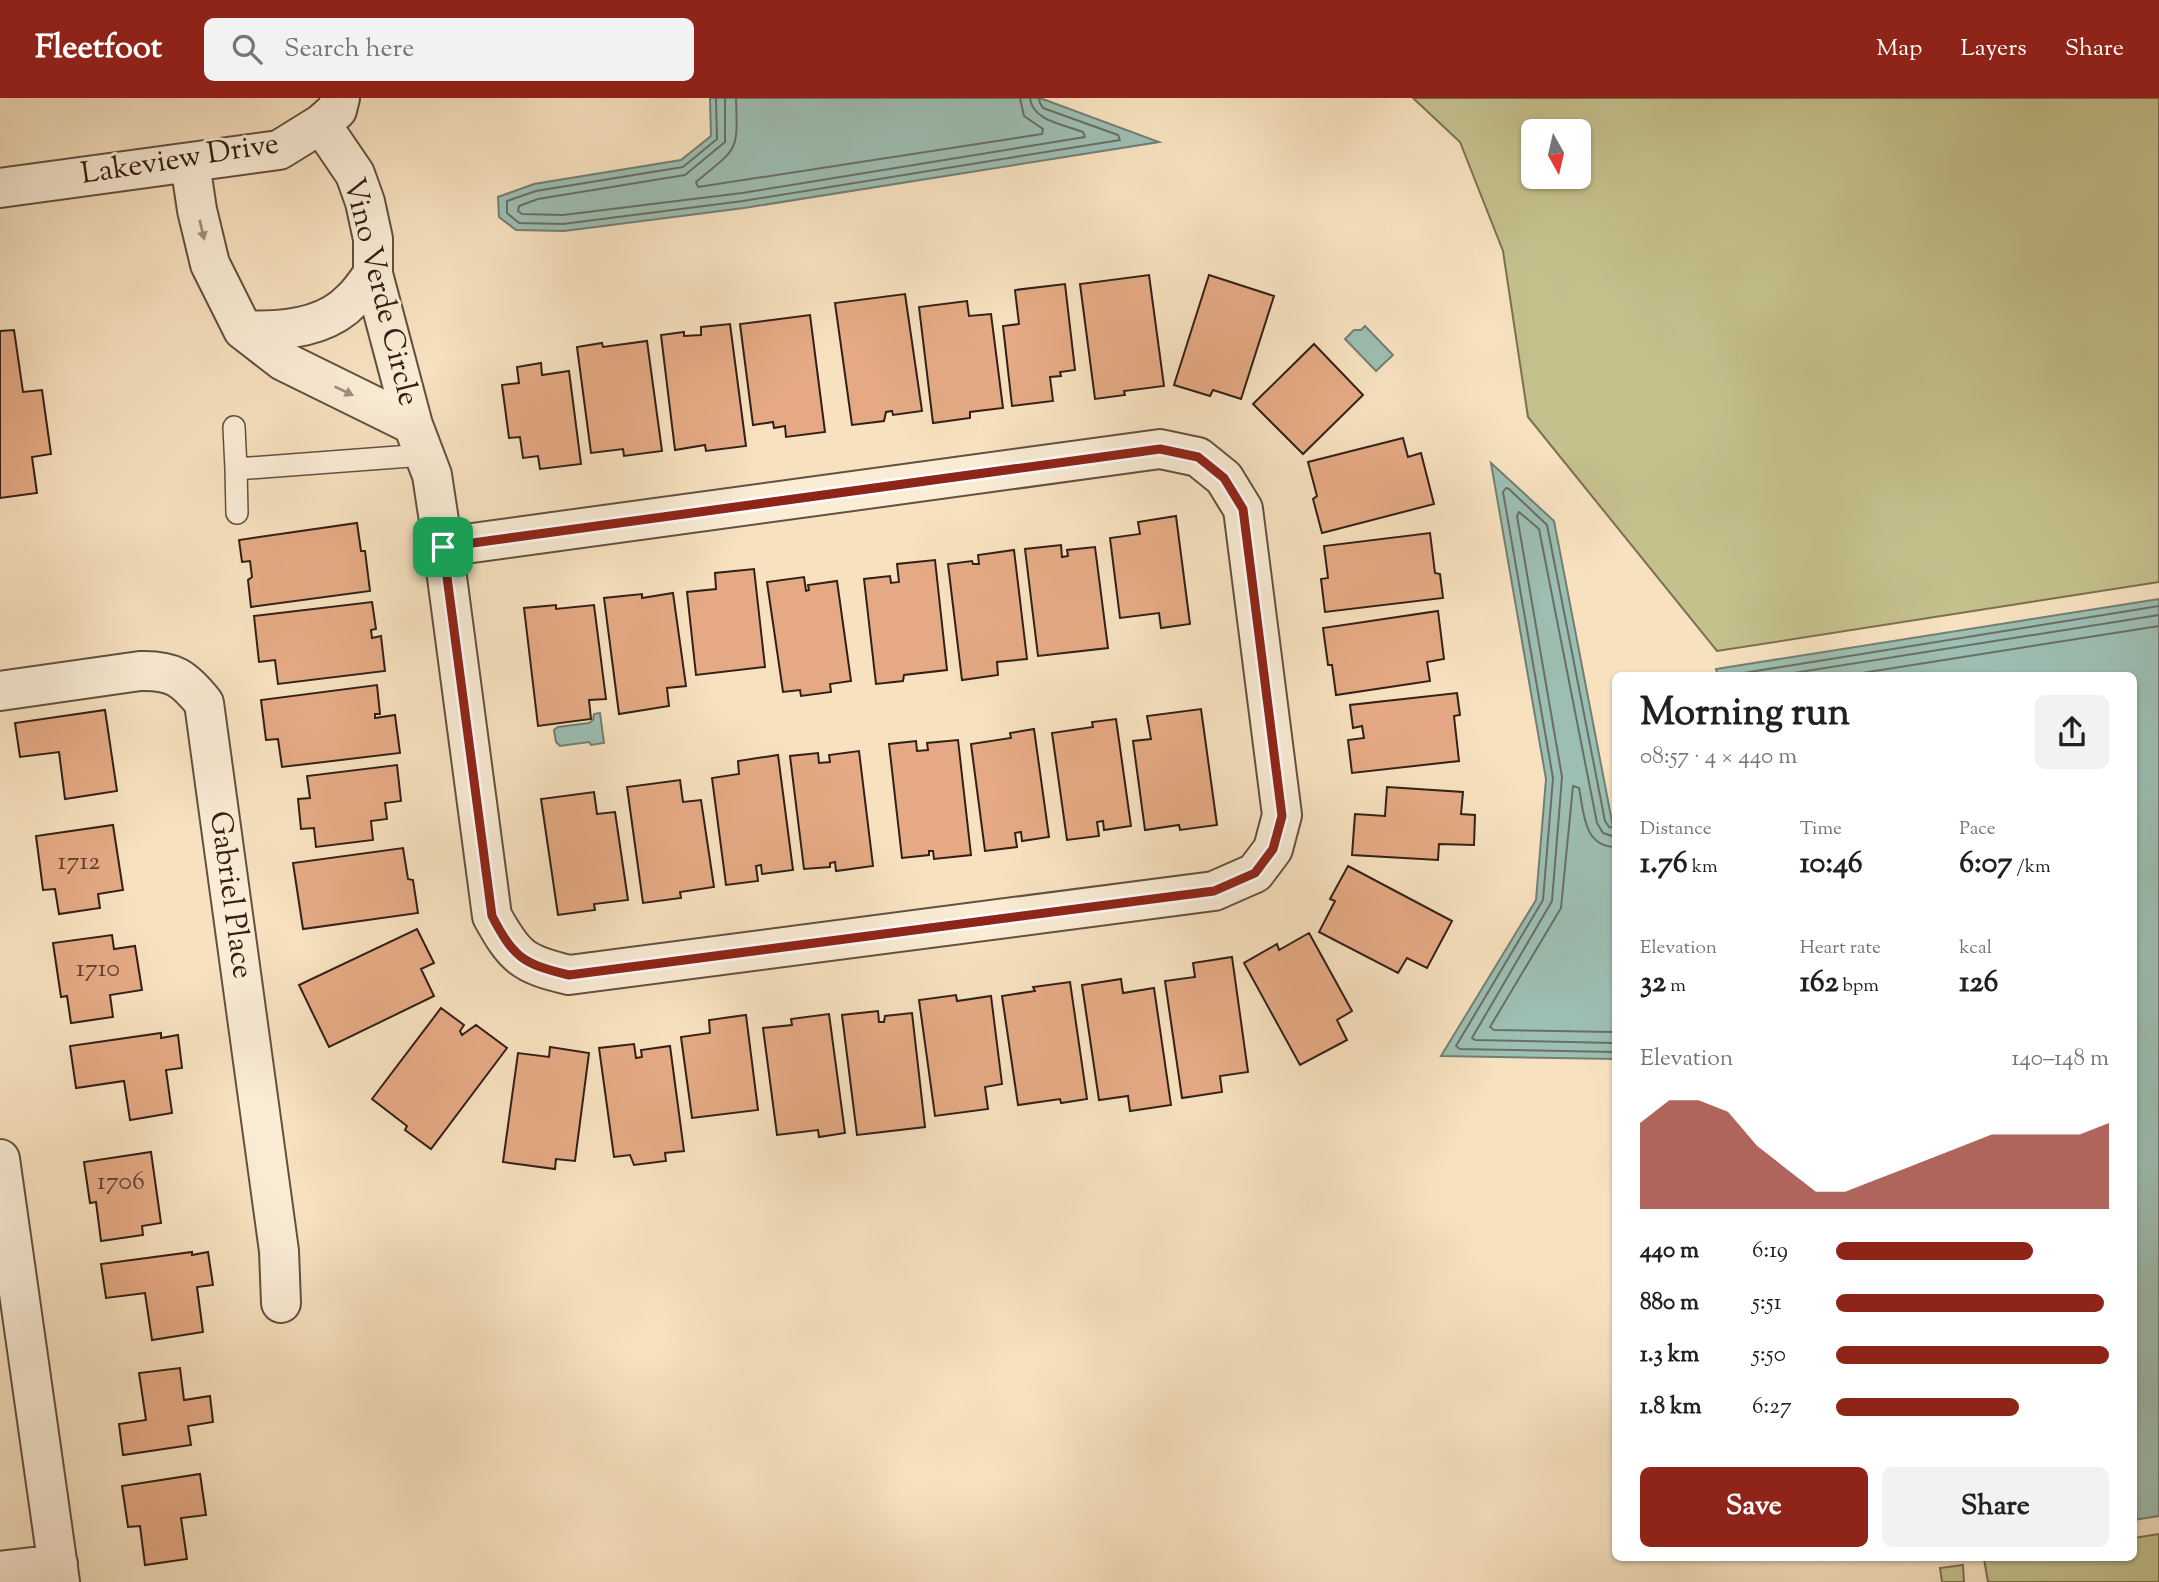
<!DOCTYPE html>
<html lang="en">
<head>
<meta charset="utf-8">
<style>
  body { margin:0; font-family:"Sorts Mill Goudy",serif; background:#f2f2f2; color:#202124; height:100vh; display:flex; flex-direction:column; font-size:26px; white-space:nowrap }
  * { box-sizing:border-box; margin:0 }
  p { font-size:23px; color:#757577 }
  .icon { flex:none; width:38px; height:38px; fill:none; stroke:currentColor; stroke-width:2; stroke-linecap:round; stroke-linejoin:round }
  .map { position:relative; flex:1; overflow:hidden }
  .side { position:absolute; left:1612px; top:574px; width:525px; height:889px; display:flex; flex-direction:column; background:#fff; border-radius:10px; box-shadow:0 2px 5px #0004 }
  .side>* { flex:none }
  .needle { width:46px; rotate:172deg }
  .controls { position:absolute; left:1521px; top:21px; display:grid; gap:14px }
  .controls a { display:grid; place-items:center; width:70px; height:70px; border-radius:10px; background:#fff; box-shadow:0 2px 5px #0004; font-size:35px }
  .pin { position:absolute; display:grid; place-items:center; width:60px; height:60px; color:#fff; margin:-30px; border-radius:14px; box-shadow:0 4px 10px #0006 }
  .round { display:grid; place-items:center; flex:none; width:74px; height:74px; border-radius:10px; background:#f2f2f2 }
  .overview { display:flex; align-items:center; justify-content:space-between; height:119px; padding:0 28px }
  h1 { font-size:38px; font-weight:800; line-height:52px }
  .metrics { display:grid; grid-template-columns:repeat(3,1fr); gap:10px; height:119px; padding:7px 28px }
  .metrics div { display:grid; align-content:center }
  .metrics b { font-size:30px; font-weight:800 }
  .metrics small { font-size:19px; font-weight:400 }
  .metrics p { font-size:19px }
  .chart { height:196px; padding:14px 28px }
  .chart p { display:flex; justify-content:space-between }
  .chart svg { width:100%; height:126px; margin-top:7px; fill:#8f2418; opacity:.7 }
  .button { display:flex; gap:14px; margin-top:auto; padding:14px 28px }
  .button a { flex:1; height:80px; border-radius:10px; background:#8f2418; color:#fff; font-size:28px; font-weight:800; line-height:80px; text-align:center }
  .button a+a { background:#f2f2f2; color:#202124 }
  ul { padding:0 28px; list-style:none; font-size:23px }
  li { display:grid; grid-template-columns:112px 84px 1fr; align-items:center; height:52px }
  li i { height:18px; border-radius:9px; background:#8f2418 }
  header { display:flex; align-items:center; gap:42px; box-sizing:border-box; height:98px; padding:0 35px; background:#8f2418; color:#fff }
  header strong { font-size:33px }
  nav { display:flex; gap:38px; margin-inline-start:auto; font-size:24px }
  .search { width:490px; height:63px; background:#f2f2f2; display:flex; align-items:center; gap:18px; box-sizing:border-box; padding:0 24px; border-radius:10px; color:#757577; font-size:26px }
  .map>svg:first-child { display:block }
</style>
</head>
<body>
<header>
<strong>Fleetfoot</strong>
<div class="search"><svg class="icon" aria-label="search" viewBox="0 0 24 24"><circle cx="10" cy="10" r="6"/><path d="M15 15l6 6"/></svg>Search here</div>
<nav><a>Map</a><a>Layers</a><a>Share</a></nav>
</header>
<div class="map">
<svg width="2159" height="1484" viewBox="0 0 2159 1484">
  <rect width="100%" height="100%" fill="#f7e1bf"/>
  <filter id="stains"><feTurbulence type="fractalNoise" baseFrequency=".00286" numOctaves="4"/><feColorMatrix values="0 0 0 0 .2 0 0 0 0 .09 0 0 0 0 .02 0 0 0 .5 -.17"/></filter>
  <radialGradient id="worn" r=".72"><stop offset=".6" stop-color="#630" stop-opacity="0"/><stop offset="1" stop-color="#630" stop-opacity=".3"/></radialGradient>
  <path fill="#c4c18d" stroke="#7b7052" stroke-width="2" fill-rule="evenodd" d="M1413 0H2159V484L1717 553 1528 319 1503 153 1460 44ZM1533 33H1578V79H1533Z
    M2159 1436V1484H1988L1984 1461 2133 1460V1440Z
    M1963 1467 1964 1484H1942L1940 1470Z"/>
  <path fill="#9dbeb2" stroke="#727f74" stroke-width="2" d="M710 0H1040L1159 44 744 110 564 133 516 132 499 119 498 99 534 86 681 62 711 38Z
    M1365 228 1393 257 1376 273 1345 241 1354 232H1361Z
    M1491 365 1554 423 1615 739V961L1441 958 1536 802 1546 681Z
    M2159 501V1418L2133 1422V578H1718L1716 571Z
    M600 615 604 645 591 647 589 644 560 648 556 644 554 632 558 629 589 625 593 622 594 616Z"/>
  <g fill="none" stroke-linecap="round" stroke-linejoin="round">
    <path stroke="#686f64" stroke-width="2" d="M716 0 717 41 683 69 536 93 507 103V115L519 125 563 126 743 103 1120 42 1118 37 1043 10 1040 5 1039 0
      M725 0V44L685 77 538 101 519 108 518 113 522 116 563 117 742 95 1085 39 1083 34C1065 27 1032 23 1030 0
      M736 0C738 55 738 49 696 84L698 89 1042 36 1043 31 1024 18 1020 0
      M1725 578 2159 508
      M1775 578 2159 517
      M1843 578 2159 528
      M1615 730 1609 729 1605 723 1547 427 1509 391 1506 390 1503 394 1553 680 1543 802 1456 948 1460 951 1615 954
      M1615 739 1603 735 1597 725 1539 431 1519 414 1517 418 1562 679 1552 803 1472 940 1475 942 1615 945
      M1615 749C1583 748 1584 714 1579 690L1573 688 1561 810 1490 929 1494 932 1615 934"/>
  </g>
  <path fill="#e5aa85" stroke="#322017" stroke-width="2" d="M1149 177 1164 288 1124 293 1125 297 1095 301 1080 186Z
    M1209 177 1274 198 1241 301 1213 292 1210 298 1174 287Z
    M1065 186 1075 272 1060 274 1061 278 1050 279 1053 303 1012 308 1003 228 1019 226 1015 192Z
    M905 196 922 313 893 317 892 313 886 314 884 323 852 327 835 205Z
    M967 203 969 218 991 216 1003 310 970 314V320L933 325 919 209Z
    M810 217 825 334 786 339 785 328 774 330 773 324 753 327 740 226Z
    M730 226 746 348 706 353 705 347 675 352 661 237 684 234V238L701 237V229Z
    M14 232 23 294 42 292 51 356 32 359 37 395 0 400V233Z
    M647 243 662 353 624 358 623 351 591 355 577 249 602 245 603 249Z
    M1314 246 1363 297 1303 356 1253 306Z
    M541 265 542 277 569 273 581 366 540 371 538 358 523 360 520 339 509 340 502 287 519 285 517 269Z
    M1403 340 1408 359 1421 355 1434 406 1322 435 1313 401 1317 398 1308 364Z
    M1176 418 1190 526 1161 530 1159 515 1120 520 1110 440 1140 436 1138 424Z
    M357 425 361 453H365L370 493 251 509 248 482 252 479 250 463 242 464 239 442Z
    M1430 435 1435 475 1440 476 1443 500 1325 514 1321 481 1328 480 1324 448Z
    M1061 447 1062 459 1068 458 1067 452 1095 449 1108 550 1038 558 1025 451Z
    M1014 452 1027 561 997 564 998 577 962 582 948 466 972 463 973 466H979L978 457Z
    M935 462 947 572 904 577 903 583 876 586 864 481 890 478 891 485 899 484 897 466Z
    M754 471 765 569 696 577 687 494 716 491 715 475Z
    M804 479 806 493 809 492 808 487 837 483 851 583 830 586 831 594 801 598 800 592 783 594 767 484Z
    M673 495 686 588 667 590 669 608 619 616 604 500 642 496V500Z
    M372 504 376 531 371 532 372 540 381 538 385 573 278 586 275 562 259 564 254 518Z
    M556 507V511L594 507 606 601 589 602 591 621 538 628 524 510Z
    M1438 513 1444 561 1427 564 1430 583 1336 597 1332 567H1328L1323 530Z
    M377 587 380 616H375V620L395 617 400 655 282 669 278 641 266 642 261 602Z
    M1457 595 1460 617 1454 618 1459 663 1352 675 1348 642 1364 640 1362 628 1353 630 1350 607Z
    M1201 611 1217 727 1180 732 1179 727 1145 732 1133 643 1151 641 1147 618Z
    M105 612 117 693 65 701 59 654 20 659 15 625Z
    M1116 621 1131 728 1104 732 1103 723 1097 724 1099 738 1067 742 1052 635 1093 629 1092 624Z
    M1034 631 1049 739 1022 743 1021 734 1015 735 1017 749 985 753 971 646 1011 640 1010 635Z
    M958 642 971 757 934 761 933 753H929V757L902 760 889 646 916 643 917 653 928 652 927 645Z
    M859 653 873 768 836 773 835 764 830 765V769L804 771 790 658 818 655 819 665 830 664 829 657Z
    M778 657 793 772 762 776 761 767 756 768 758 783 726 787 712 680 739 676 738 663Z
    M397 667 401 703 385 705 387 721 371 723 373 742 316 749 314 730 301 731 298 701 310 700 307 678Z
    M680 682 683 704 701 702 714 789 680 794 681 800 643 805 627 689Z
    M1387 689 1463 694 1461 716 1475 717 1474 747 1439 746 1438 762 1352 757 1355 716 1385 718Z
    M594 694 597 716 615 714 628 802 594 806 595 812 558 817 541 701Z
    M113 727 123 792 98 796 100 810 59 816 55 791 43 792 36 738Z
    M403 750 408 781 413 782 418 815 303 831 293 765Z
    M1348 768 1452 823 1427 870 1407 860 1398 875 1319 834 1335 803 1330 801Z
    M417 831 434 865 421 871 434 898 329 949 299 887Z
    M1309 835 1352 913 1337 922 1347 942 1300 967 1244 865 1277 846 1279 852Z
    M112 837 114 851 135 848 142 892 110 897 113 919 71 925 67 898 61 899 53 845Z
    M1232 859 1248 974 1220 978 1222 994 1182 1000 1165 883 1195 879 1193 865Z
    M1121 881 1123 895 1154 890 1171 1007 1130 1013 1128 998 1099 1002 1082 887Z
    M1070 884 1087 1001 1061 1005 1060 1001 1018 1007 1002 898 1035 893 1033 889Z
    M956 897 957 903 991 898 1002 986 985 989 988 1011 935 1018 919 902Z
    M441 910 464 927 460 933 462 937 476 927 507 950 431 1051 405 1032 407 1028 372 1001Z
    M878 913 879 924H884L885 918 912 915 925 1029 857 1037 842 917Z
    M829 916 845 1035 819 1039 818 1032 777 1037 763 930 792 927 791 921Z
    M746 917 758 1012 692 1020 681 939 710 935 709 922Z
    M161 935V940L178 937 182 970 166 972 172 1015 130 1022 124 983 76 990 70 948Z
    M634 946 636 960 642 959 641 952 670 948 684 1053 665 1055 666 1063 634 1067 630 1057 614 1059 599 950Z
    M550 949 589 955 575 1063 556 1061 555 1071 503 1064 518 955 549 959Z
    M151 1054 161 1125 142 1128 143 1137 101 1143 96 1104 90 1105 84 1064Z
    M192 1154V1157L208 1154 213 1187 197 1189 203 1234 152 1242 145 1195 106 1200 101 1166Z
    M180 1270 184 1302 210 1298 213 1324 188 1328 191 1347 123 1357 119 1326 146 1322 139 1275Z
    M200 1376 206 1417 181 1420 187 1461 145 1467 140 1428 128 1429 122 1388Z"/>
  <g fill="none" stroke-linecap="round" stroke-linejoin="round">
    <defs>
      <path id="lane" d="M234 329 236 371
        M237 415 236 371 424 357"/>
      <path id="street" d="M321 26 355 76 365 104 373 141V176L413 327 432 377 443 449 1160 351 1198 359 1224 380 1243 411 1282 717 1273 751 1255 775 1214 793 569 877C523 866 515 860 492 818L443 449
        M190 65 197 112 210 166 243 232 283 263 413 327
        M0 90 279 52 321 26 337 12 340 0
        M243 232C279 234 325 231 352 202 360 195 366 185 373 176
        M0 593 140 573C173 572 184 580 204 605L279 1153 281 1205
        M0 1061 60 1484
        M0 1473 58 1466"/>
    </defs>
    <use href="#lane" stroke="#635041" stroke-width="24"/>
    <use href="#street" stroke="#635041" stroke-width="42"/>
    <use href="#lane" stroke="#faecd5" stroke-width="21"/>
    <use href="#street" stroke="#faecd5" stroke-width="38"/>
  </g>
  <defs><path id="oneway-solid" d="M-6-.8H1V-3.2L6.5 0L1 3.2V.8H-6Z" transform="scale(1.75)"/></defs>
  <g fill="#a09080">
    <use href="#oneway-solid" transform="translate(202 132) rotate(77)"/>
    <use href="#oneway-solid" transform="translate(344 293) rotate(26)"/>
  </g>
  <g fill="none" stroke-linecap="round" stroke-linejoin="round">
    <defs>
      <path id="route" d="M1160 351 1198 359 1224 380 1243 411 1282 718 1273 751 1255 775 1214 793 569 877C523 866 514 860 492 818L443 449Z"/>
    </defs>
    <use href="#route" stroke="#fff" stroke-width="14"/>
    <use href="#route" stroke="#8f2418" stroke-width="9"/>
  </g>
  <g text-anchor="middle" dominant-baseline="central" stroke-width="6" stroke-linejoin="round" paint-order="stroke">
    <g font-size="26" fill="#5f4232">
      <text x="79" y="764">1712</text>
      <text x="98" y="871">1710</text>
      <text x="121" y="1084">1706</text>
    </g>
    <g font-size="30" fill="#322017" stroke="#faecd5">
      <text transform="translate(180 62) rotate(-9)">Lakeview Drive</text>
      <text transform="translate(380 194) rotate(76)">Vino Verde Circle</text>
      <text transform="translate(230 797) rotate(82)">Gabriel Place</text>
    </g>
  </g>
  <rect width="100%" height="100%" filter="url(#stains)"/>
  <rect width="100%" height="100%" fill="url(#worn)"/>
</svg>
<div class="controls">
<a><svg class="needle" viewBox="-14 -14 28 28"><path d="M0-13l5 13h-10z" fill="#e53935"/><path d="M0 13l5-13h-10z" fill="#757577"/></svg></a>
</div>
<div class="pin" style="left:443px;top:449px;background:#1e9e55"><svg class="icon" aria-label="arrive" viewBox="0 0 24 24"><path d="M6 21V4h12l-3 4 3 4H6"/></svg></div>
<section class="side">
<div class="overview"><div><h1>Morning run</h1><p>08:57 · 4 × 440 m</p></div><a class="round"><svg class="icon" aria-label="share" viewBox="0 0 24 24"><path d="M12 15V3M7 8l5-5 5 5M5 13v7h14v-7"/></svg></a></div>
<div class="metrics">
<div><p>Distance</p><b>1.76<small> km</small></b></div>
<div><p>Time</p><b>10:46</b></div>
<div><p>Pace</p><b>6:07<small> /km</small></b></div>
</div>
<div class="metrics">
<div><p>Elevation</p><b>32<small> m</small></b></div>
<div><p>Heart rate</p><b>162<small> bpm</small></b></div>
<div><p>kcal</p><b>126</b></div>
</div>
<div class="chart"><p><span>Elevation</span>140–148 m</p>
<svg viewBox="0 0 160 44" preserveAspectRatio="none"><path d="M0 44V14L10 6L20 6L30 10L40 22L50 30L60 38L70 38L80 34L90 30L100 26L110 22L120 18L130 18L140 18L150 18L160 14V44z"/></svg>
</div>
<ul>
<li><b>440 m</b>6:19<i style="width:72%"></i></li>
<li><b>880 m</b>5:51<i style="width:98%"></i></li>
<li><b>1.3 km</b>5:50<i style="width:100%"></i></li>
<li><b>1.8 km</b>6:27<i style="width:67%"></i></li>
</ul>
<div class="button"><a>Save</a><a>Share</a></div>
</section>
</div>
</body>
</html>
